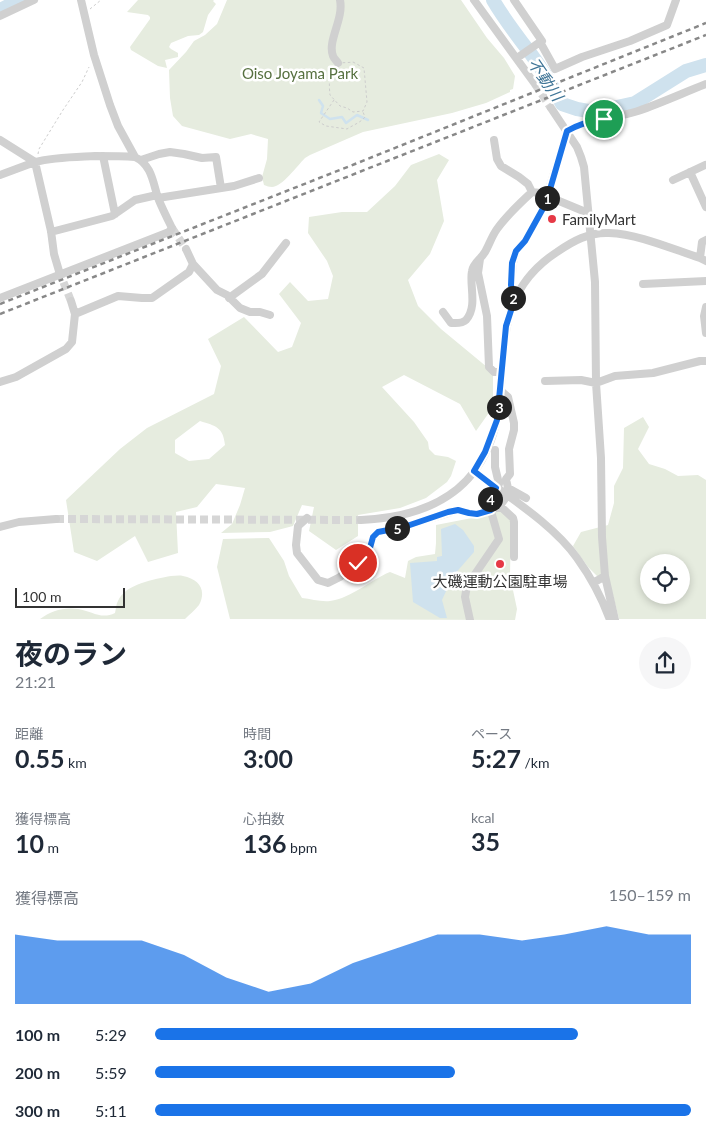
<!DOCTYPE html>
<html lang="ja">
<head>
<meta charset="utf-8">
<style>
  body { margin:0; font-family:Lato,"Noto Sans JP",sans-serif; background:#f6f6f7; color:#1f2937; height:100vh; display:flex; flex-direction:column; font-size:19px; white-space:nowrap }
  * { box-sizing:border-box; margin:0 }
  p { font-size:16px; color:#747a83 }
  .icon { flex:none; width:28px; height:28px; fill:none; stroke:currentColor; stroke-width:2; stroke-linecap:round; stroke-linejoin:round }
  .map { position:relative; height:620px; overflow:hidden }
  .sheet { display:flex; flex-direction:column; background:#fff; flex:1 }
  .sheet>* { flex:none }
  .tools { position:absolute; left:640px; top:554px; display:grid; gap:10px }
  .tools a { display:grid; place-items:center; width:50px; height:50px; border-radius:50%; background:#fff; box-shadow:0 2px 8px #0003; font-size:25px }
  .scale { position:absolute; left:15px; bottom:12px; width:110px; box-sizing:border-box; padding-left:5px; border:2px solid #333; border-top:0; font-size:14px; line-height:18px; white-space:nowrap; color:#333; -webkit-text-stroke:4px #fff; paint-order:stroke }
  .pin { position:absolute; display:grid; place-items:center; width:42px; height:42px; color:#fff; margin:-21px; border:2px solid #fff; border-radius:50%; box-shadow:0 1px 5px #0007 }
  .km { position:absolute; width:25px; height:25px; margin:-12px; border-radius:50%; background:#222; color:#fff; font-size:14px; line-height:25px; text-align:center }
  .round { display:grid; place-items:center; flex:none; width:52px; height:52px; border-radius:26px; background:#f6f6f7 }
  .head { display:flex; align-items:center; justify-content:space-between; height:85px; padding:0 15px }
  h1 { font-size:28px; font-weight:700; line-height:38px }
  .stats { display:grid; grid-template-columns:repeat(3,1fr); gap:8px; height:85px; padding:5px 15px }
  .stats div { display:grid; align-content:center }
  .stats b { font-size:25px; font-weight:700 }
  .stats small { font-size:14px; font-weight:400 }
  .stats p { font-size:14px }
  .chart { height:140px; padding:10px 15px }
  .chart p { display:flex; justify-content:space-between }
  .chart svg { width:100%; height:90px; margin-top:5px; fill:#1a73e8; opacity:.7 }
  ul { padding:0 15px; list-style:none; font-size:16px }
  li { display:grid; grid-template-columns:80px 60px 1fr; align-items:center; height:38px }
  li i { height:12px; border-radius:6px; background:#1a73e8 }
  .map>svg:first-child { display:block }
</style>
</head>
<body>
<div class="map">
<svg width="706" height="620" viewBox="0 0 706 620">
  <rect width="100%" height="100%" fill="#fff"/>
  <path fill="#e6ecdf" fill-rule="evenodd" d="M138 0H214L213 1 216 4 208 15 203 32 199 35 188 36 171 43 169 47 171 49 178 53V57L165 60 167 68 158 66 131 50 130 47 150 19V17L148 15 127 12Z
    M227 0H461L487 38 504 58 515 76 513 89 510 90V92L486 103 452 113 363 132 310 155 305 158C297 166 282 187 272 187 269 187 267 186 264 185L262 177 267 159 268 139 251 134 230 139 182 126 173 116 170 98 169 70 186 52 194 41 205 35 217 24Z
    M439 154 449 160 437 180 444 221 430 254 408 280 418 306 441 329 493 372V407L476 431 460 404 404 375 382 387 414 422 428 442 429 449 435 455 448 457 456 461 451 476 447 482 426 498 400 508 358 515V536L336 550 309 531 314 507 302 505 293 526 270 532 221 533 232 524 240 505 245 488 216 484 197 507 176 512 178 553 148 562 135 536 97 561 74 552 66 500 120 449 147 428 214 394 221 366 208 339 244 317 278 352 292 347 301 323 279 294 290 282 308 301 328 299 333 276 327 261 308 233 309 217 342 212H367L395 186 411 165ZM200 421C216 426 223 427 225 445L209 459 189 461 175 453V440Z
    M643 417 649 427 638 449 649 464 665 469 678 476 698 475 706 480V619H619L612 591 588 567 573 546 581 532 608 525 614 503V486L623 468 624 428ZM649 562H681V595H649Z
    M498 511H503L511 518 510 576 517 609 515 620 230 619 217 567 223 539 269 538 284 561 289 576 302 598C311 599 321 602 330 601 352 598 370 580 390 572L405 578 408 561 416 557 435 554 436 543V525L477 517Z
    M171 576C175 576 179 575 183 576 199 579 207 590 199 605 195 610 189 615 185 619H40C51 611 63 607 78 609 92 611 101 620 115 613 116 609 116 604 118 601 125 584 155 579 171 576Z"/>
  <path fill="#cfe2ee" d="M455 524 463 530 474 546V552L453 576 442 600 447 618H440L413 602 410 563 437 561V557L442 556 441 529Z"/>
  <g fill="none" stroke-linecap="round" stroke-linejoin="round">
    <path stroke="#cfe2ee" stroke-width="2.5" d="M319 100 323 106 321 113 330 119 342 117 346 123 357 115 368 120"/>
    <path stroke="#cfe2ee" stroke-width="14" d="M493 0C504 19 518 37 531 54 543 70 553 87 562 104L577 109 594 112 635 103 686 71 706 65
      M0 10 20 0"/>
    <path stroke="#d6d6d6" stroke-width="8" stroke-dasharray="8 4" stroke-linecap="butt" d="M535 84 551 108
      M172 228 186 249
      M59 271 71 301
      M56 519 361 520"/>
    <path stroke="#cdcdcd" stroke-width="1" stroke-dasharray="2.5 2.5" stroke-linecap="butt" d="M90 9 101 0
      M353 62 364 68 367 102 363 111 353 112 347 108 340 106 330 95C329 86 328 70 337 64 341 62 348 63 353 62Z
      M334 100 319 122 326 126 347 129C353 125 360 123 365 117L363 112
      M38 154 39 149 63 110 82 82 89 67"/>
    <path stroke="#d0d0d0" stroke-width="8" d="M474 0 535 84
      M514 0 542 41 540 42 555 69 582 57 630 41 667 25 676 0
      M0 16 34 0
      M517 58 540 42
      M338 63C337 61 334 59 333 56 327 41 344 19 340 0
      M551 108 577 147 581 157 584 167 595 282 596 383 601 458 602 537 605 576 593 583
      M0 140 35 162
      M494 140 497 159 501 166 519 177 528 184 532 192
      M103 156 115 214
      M141 160 159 154 170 152 184 154 202 158 216 157 221 188
      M690 172 706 207
      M0 175 35 162
      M673 180 705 165
      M158 198 234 186 259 178
      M588 213 547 196 567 131C588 117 614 119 638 111 661 103 683 93 706 84
      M51 232 112 216 135 200 157 195
      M700 258 702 242 706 240
      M480 259 478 273 487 316 489 367 494 372H502
      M193 264 217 290 227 295 240 308 250 312H260L270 315
      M59 271 54 254 51 231 35 162C54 157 75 157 95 156 109 156 122 156 135 157L118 126 110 105 94 55 81 0
      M643 284 706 281
      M0 298 169 232 172 228C167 218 162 208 158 198 153 183 152 165 135 157
      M229 298 262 274 286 243
      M706 307 704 316 706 333
      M443 312 451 323C456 323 462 324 466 320 478 306 469 285 472 271 473 263 481 259 485 252 489 245 492 236 497 229 507 215 520 203 532 192L540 193 547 196 546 203 525 241 516 251 513 263 511 285 514 301
      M75 314 118 296 142 298H152L189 272 193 264 186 249
      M545 381 581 380 596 383 615 376 653 373 700 361H706
      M0 382 16 377 66 349 72 342 75 314 71 301
      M500 390 508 397 514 423V430L509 449 510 474 506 479 508 488 526 498
      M474 471C507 496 553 524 577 558 590 576 602 598 610 620
      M500 506 513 518 514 522V557
      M307 518 298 526 296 545 297 553 318 580 328 583 340 577 353 565 364 559 368 555 373 537 378 532 404 527 458 510 469 513 477 514 486 512 499 507 507 496
      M361 520C429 517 482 491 497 419 499 408 500 396 501 385 505 329 505 286 557 252 573 241 589 232 609 233 639 234 672 249 700 258L706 261
      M0 527 19 522 56 519
      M605 576 615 620
      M470 620 465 597 467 586 499 539 488 501 499 484 495 467V450"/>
    <path stroke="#888" stroke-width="2.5" stroke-dasharray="5 4" stroke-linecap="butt" d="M0 304 355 164 706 23
      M0 314 706 35"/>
  </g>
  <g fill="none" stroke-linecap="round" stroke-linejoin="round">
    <defs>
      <path id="route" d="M358 563 364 559 368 555 373 537 378 532 404 527 448 512 458 510 469 513 477 514 491 510 488 501 496 488 474 471 485 452 497 420 506 326 514 301 511 285 512 263 516 251 525 241 546 203 567 131C579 124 591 121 604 119"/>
    </defs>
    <use href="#route" stroke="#fff" stroke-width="10"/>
    <use href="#route" stroke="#1a73e8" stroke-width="6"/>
  </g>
  <g fill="#e63946" stroke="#fff" stroke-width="2">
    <circle cx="552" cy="219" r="5"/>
    <circle cx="500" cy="564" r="5"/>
  </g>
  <g text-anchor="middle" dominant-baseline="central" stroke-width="5" stroke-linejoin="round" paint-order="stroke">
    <g font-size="15" fill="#56703f" stroke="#fff">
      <text x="300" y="73">Oiso Joyama Park</text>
    </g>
    <g font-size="15" fill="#333" stroke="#fff" text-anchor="start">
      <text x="562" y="219">FamilyMart</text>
      <text x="500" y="581" text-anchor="middle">大磯運動公園駐車場</text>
    </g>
    <g font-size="16" font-style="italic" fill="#3f7597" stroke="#fff">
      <text transform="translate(546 79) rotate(55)">不動川</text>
    </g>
  </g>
</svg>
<div class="tools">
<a><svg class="icon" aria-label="locate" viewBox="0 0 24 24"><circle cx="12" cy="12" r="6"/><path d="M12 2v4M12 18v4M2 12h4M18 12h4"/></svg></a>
</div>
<div class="scale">100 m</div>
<div class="pin" style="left:604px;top:119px;background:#1e9e55"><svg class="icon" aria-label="arrive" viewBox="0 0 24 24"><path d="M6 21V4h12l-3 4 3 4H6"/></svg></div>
<div class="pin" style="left:358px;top:563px;background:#d93025"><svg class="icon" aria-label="check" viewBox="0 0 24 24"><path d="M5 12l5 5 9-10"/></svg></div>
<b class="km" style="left:547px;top:198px">1</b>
<b class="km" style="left:513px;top:298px">2</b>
<b class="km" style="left:499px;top:407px">3</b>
<b class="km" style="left:490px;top:499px">4</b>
<b class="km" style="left:397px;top:528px">5</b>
</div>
<section class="sheet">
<div class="head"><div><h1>夜のラン</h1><p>21:21</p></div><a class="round"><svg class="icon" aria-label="share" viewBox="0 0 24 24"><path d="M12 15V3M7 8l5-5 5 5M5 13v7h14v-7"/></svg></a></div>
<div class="stats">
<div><p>距離</p><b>0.55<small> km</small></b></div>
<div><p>時間</p><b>3:00</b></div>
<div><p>ペース</p><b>5:27<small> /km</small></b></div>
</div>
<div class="stats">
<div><p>獲得標高</p><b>10<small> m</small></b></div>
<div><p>心拍数</p><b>136<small> bpm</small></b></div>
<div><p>kcal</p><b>35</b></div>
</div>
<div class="chart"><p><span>獲得標高</span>150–159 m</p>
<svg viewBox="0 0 160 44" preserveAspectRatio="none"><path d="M0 44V10L10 13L20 13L30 13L40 20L50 31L60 38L70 34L80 24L90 17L100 10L110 10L120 13L130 10L140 6L150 10L160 10V44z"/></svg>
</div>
<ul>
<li><b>100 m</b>5:29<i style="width:79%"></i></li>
<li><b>200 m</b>5:59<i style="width:56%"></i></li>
<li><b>300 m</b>5:11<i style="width:100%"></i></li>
</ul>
</section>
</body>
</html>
